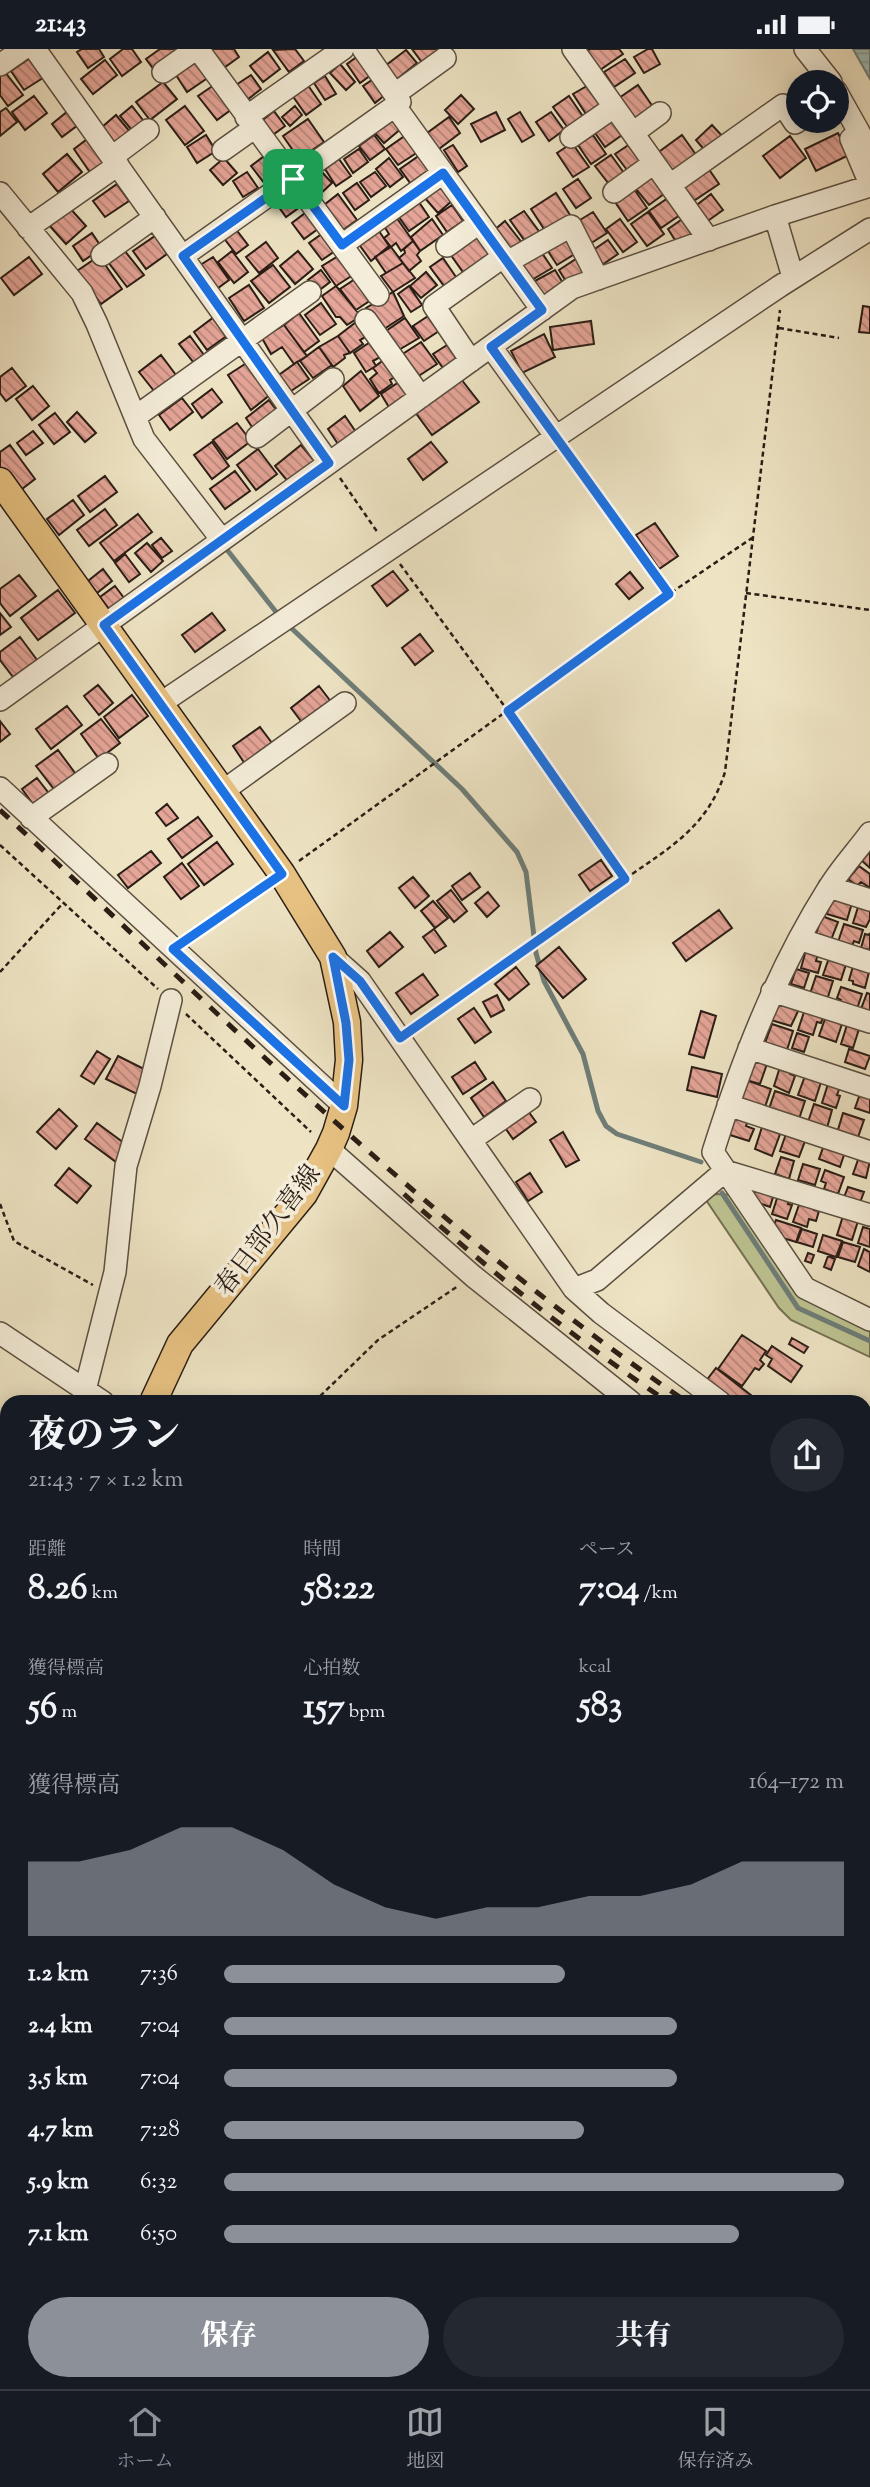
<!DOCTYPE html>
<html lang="ja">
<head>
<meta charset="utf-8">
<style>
  body { margin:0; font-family:"Sorts Mill Goudy","Noto Serif JP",serif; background:#242831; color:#f1f3f6; height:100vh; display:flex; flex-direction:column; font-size:26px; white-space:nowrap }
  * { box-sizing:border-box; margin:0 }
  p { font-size:23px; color:#9ea1a6 }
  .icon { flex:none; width:38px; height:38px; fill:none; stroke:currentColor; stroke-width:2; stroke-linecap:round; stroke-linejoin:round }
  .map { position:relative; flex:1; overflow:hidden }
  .drawer { position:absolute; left:0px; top:1346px; width:872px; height:996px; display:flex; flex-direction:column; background:#171b24; border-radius:21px 21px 0 0; box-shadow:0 4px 18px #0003 }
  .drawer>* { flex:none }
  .buttons { position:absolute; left:786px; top:21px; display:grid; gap:14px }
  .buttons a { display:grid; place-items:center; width:63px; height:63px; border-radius:50%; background:#171b24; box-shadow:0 4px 18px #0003; font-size:35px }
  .pin { position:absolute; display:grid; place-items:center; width:60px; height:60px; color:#fff; margin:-30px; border-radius:14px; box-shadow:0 4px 10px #0006 }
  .round { display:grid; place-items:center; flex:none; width:74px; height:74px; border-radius:37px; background:#242831 }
  .overview { display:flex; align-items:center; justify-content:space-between; height:119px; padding:0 28px }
  h1 { font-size:38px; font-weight:800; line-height:52px }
  .figures { display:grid; grid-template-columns:repeat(3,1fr); gap:10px; height:119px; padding:7px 28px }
  .figures div { display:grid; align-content:center }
  .figures b { font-size:35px; font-weight:800 }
  .figures small { font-size:19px; font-weight:400 }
  .figures p { font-size:19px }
  .chart { height:196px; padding:14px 28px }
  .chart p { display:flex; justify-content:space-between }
  .chart svg { width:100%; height:126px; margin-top:7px; fill:#8c9099; opacity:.7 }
  .cta { display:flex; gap:14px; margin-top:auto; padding:14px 28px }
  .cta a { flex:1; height:80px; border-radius:42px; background:#8c9099; color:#fff; font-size:28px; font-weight:800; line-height:80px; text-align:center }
  .cta a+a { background:#242831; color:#f1f3f6 }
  ul { padding:0 28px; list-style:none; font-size:23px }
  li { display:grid; grid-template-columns:112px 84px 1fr; align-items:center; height:52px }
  li i { height:18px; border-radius:9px; background:#8c9099 }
  .status { display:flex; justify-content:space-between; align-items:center; height:49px; padding:0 35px; background:#171b24; direction:ltr }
  .status svg { height:19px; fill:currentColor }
  .tab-bar { display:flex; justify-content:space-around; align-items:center; height:98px; border-top:2px solid #363941; background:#171b24; font-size:19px; color:#9ea1a6 }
  .tab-bar a { display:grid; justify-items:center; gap:4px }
  .tab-bar .current { color:#8c9099 }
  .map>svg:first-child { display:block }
</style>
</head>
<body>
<div class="status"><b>21:43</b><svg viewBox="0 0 49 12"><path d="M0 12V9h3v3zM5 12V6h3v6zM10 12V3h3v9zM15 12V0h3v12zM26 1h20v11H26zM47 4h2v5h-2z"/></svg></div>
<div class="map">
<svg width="870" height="2340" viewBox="0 0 870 2340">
  <defs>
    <pattern id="water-rules" width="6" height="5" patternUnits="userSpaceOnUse" patternTransform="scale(1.75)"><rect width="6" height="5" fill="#9bbdba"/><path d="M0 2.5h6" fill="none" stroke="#86a29f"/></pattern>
    <pattern id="building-back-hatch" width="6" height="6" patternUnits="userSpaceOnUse" patternTransform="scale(1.75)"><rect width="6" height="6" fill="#e5a598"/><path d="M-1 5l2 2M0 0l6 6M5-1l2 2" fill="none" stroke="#ba867b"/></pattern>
  </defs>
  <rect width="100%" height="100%" fill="#eee4c4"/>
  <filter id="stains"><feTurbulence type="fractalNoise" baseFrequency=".00286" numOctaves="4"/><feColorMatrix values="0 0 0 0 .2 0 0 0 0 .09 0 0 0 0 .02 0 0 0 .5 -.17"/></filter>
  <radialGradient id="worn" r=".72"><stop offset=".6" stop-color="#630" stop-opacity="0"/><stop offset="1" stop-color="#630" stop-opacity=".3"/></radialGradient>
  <path fill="#bdc391" stroke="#747053" stroke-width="2" d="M715 1145 736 1146 801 1244 870 1278V1308L791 1271 779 1259 706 1151Z"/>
  <path fill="url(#water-rules)" stroke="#6e7d78" stroke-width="2" d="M853 0H870V30Z"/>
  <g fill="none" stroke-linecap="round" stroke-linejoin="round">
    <path stroke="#6e7d78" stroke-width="5" d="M228 502 280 568
      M287 575 462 740 517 803 526 823 536 904 544 932 583 1005 598 1062 606 1077 617 1085 701 1113
      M722 1144 798 1259 870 1292
      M0 1548 7 1550
      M864 2008 870 2014"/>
  </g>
  <path fill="url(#building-back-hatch)" stroke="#2a1d15" stroke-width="2" d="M82 0H99L104 8 88 19 77 3Z
    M123 0H132L141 13 122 27 110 10Z
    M160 0H176L179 5 155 22 146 10Z
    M212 0H234L239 8 221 21 208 3Z
    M295 0 304 12 289 23 273 1Z
    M412 0H443L424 16Z
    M590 0H619L623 5 600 21 587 2Z
    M648 0H652L660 15 644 24 634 8Z
    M406 1 417 14 396 31 385 17Z
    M268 3 280 20 263 33 250 17Z
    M33 7 46 27 24 41 11 22Z
    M358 7 371 26 360 34 347 15Z
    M625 10 635 24 614 38 604 23Z
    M105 11 117 26 93 45 81 30Z
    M198 11 209 28 187 43 176 26Z
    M340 15 355 33 346 41 330 24Z
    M5 23 23 46 8 57 0 46V27Z
    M251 26 261 40 247 51 236 36Z
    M325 27 336 45 325 51 314 34Z
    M375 29 386 45 375 54 363 37Z
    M163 33 177 50 150 71 136 53Z
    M592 34 604 53 586 65 573 45Z
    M307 35 321 55 306 66 292 46Z
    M214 36 232 60 217 71 198 47Z
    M638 36 653 58 634 71 619 49Z
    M461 46 474 60 458 75 445 61Z
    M34 47 47 64 25 81 12 63Z
    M569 47 584 69 568 79 553 58Z
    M132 57 146 75 134 84 120 67Z
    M185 57 204 82 185 96 166 71Z
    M295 57 302 66 290 77 282 68Z
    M6 59 17 73 0 87V63Z
    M68 62 78 76 62 88 52 75Z
    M274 62 285 77 270 88 259 74Z
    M496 63 505 81 481 93 471 75Z
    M520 63 534 86 522 93 508 70Z
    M551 63 564 81 549 92 536 73Z
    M116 66 131 84 115 97 101 79Z
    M392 68 402 79 384 94 374 83Z
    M449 68 460 84 435 103 423 87Z
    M609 69 622 86 605 98 593 81Z
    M308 70 324 93 299 110 283 87Z
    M712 76 724 89 707 104 696 91Z
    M838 84 849 106 816 122 805 100Z
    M206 86 216 102 197 114 187 98Z
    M374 86 385 100 370 111 359 97Z
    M406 86 418 103 398 116 386 100Z
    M593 86 606 105 591 115 578 96Z
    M682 86 699 110 673 129 656 105Z
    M790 87 806 109 780 129 763 107Z
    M90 88 108 114 91 125 74 100Z
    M633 93 645 109 627 121 615 105Z
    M572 94 589 118 573 128 557 104Z
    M453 96 467 117 458 123 444 101Z
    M359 100 368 113 353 124 344 110Z
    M67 105 82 123 58 143 43 125Z
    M267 105 281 123 265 135 251 117Z
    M420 106 432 124 413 138 400 120Z
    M611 106 624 124 609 135 595 117Z
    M224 109 237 124 223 136 210 121Z
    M389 109 403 128 390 138 376 120Z
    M339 110 351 127 336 137 325 120Z
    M706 116 719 135 692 153 679 134Z
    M319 120 332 134 318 147 305 133Z
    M247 123 258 139 243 148 233 132Z
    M375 123 386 137 371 148 360 133Z
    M655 125 668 142 649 156 636 140Z
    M578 130 591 149 576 159 563 140Z
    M357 134 369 151 355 161 343 144Z
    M117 135 129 152 105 168 93 152Z
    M439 135 453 151 438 164 424 148Z
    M290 137 304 155 286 168 273 150Z
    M634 140 647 159 628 172 615 153Z
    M556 144 572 169 548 186 531 160Z
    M338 145 357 171 343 181 324 156Z
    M711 145 723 161 705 174 693 159Z
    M668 149 680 166 661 179 649 162Z
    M417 150 429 168 409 182 398 167Z
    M452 156 463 172 447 183 436 167Z
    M68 157 86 177 66 195 48 175Z
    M309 161 322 177 304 190 292 174Z
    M524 162 541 185 527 195 510 171Z
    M593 163 607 184 588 196 575 174Z
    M648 163 664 185 647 197 631 175Z
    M687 167 697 181 677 194 668 180Z
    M396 168 413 192 401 202 396 194 391 198 384 189 389 185 384 177Z
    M432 170 443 186 420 202 411 188Z
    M620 170 637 193 623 203 606 180Z
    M505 172 523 195 510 206 492 183Z
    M235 179 248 196 236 205 223 188Z
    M377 179 389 197 371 212 358 194Z
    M476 181 493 207 465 226 448 202Z
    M326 182 338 200 322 211 309 194Z
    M92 184 102 199 83 212 73 197Z
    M567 186 578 203 557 216 546 199Z
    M155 187 167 205 146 220 133 202Z
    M608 191 618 205 599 218 589 204Z
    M413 192 420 202 417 206 421 212 409 222 399 209 405 204 404 200Z
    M266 193 278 209 259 224 246 208Z
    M391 198 403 214 386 224 375 208Z
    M124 201 144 226 127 238 108 213Z
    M232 202 248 223 234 234 218 213Z
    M298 202 313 220 295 235 280 217Z
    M343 204 356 224 336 237 322 217Z
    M542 204 552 219 530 232 520 217Z
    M99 207 122 240 101 255 77 222Z
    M29 208 42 225 14 246 1 229Z
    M213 208 229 231 214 242 197 218Z
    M579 208 587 221 567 234 559 221Z
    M443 209 456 228 444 237 430 218Z
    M403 214 415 229 393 243 381 227Z
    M273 216 290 238 269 254 251 232Z
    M321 221 330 233 317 243 308 231Z
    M555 221 566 239 544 252 533 233Z
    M426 223 437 236 421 249 410 237Z
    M358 228 374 249 356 261 340 240Z
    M249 236 264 259 244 272 229 249Z
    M336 237 361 267 347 276 340 268H336L322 247Z
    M409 237 422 256 411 263 398 245Z
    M393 243 404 267 381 282 366 259Z
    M321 254 336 275 320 286 305 266Z
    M863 257 870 258V284L859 283Z
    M299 264 319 292 304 303 284 276Z
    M428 267 439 282 424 292 413 277Z
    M214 268 228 286 207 301 194 283Z
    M405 269 419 289 397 302 383 284Z
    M360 270 371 285 360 291 363 295 350 304 338 287Z
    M591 272 594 295 553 301 550 278Z
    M284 276 307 307 294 315 282 298 271 305 262 289Z
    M544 285 555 308 522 324 511 302Z
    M190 287 204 306 194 314 179 295Z
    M338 287 350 304 344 306 345 309 333 318 319 298Z
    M373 291 384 306 373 312 376 317 366 323 354 304Z
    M421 293 437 315 414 330 398 308Z
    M447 296 459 313 445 322 433 305Z
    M319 298 332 316 313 329 300 312Z
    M161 306 176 326 154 342 139 323Z
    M385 310 397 327 390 331 392 335 379 344 370 330 377 324 373 319Z
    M248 313 271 345 251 361 228 326Z
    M297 313 309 330 288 344 276 328Z
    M12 319 26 337 6 352 0 344V328Z
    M361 322 379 347 360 362 343 337Z
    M461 330 479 353 432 386 415 363Z
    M402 331 412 348 390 360 381 345Z
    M33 337 49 357 32 371 16 350Z
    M212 340 222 353 202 369 192 355Z
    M182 349 193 363 170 381 159 366Z
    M269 351 280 366 256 384 246 369Z
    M77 363 96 384 85 393 67 373Z
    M55 364 70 383 54 395 39 376Z
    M345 367 358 386 340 398 328 380Z
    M237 374 251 392 227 410 213 391Z
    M33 382 43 394 26 406 17 394Z
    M212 393 229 417 212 430 194 406Z
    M431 393 447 413 423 431 408 410Z
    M10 396 35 430 18 443 0 419V403Z
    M301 396 316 414 290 435 275 417Z
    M258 400 277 425 256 441 237 416Z
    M235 422 250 442 225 460 210 440Z
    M105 427 117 443 90 463 78 447Z
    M73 451 84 466 59 486 47 470Z
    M105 460 117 476 89 497 77 481Z
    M138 465 152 483 114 512 100 494Z
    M655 474 678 507 659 520 636 486Z
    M161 489 172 502 162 509 152 496Z
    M147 494 163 512 151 523 135 504Z
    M125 505 140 525 129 533 115 514Z
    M103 520 112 532 97 544 88 532Z
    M393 522 408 541 387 557 372 537Z
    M630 523 643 539 629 550 616 535Z
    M19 526 36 547 10 567 0 554V540Z
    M115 537 124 549 109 560 100 548Z
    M58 541 75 564 38 591 21 569Z
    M0 564 11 578 0 586Z
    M212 564 225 581 195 603 182 586Z
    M420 585 433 602 415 616 402 599Z
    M20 588 37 611 13 628 0 611V603Z
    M98 636 113 654 99 666 84 647Z
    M319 637 335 658 307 680 291 659Z
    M132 646 148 667 119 689 104 668Z
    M67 657 82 676 51 700 36 680Z
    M101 670 120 694 99 710 81 685Z
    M0 672 10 685 0 693Z
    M260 678 275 698 247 718 233 697Z
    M58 701 78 728 57 744 36 717Z
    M37 729 51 747 35 758 22 740Z
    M167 755 178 769 166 777 156 764Z
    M198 768 212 787 182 809 168 790Z
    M217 793 233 815 204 836 188 815Z
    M151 802 161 814 128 839 118 826Z
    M870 802V819L862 812Z
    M601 811 612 827 590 842 579 826Z
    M182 814 199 837 181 850 164 828Z
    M859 817 870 825V839L861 833 857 837 848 830Z
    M470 824 480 838 462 851 452 837Z
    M413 828 429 847 415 859 399 839Z
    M451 841 467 862 454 873 437 852Z
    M488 843 499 857 487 868 475 854Z
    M832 848 852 854 847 871 827 865Z
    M433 852 448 869 435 879 421 862Z
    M859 855 870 858V870L866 878 853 874Z
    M719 861 732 879 686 912 673 894Z
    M822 867 838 873 831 891 816 885Z
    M844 875 863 881 859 894 854 892 851 900 838 893Z
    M434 880 446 897 435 904 423 888Z
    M390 883 403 898 379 918 367 902Z
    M870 884V901L861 899 865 885 869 886Z
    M559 898 586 930 563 949 536 917Z
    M806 901 818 905 816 912 821 913 818 924 801 919Z
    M830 906 847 912 841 931 823 926Z
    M854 914 870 919 865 939 853 935V932L849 931Z
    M516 918 529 935 509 951 495 935Z
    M796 920 809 924 804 939 791 935Z
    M423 925 438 946 411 965 396 944Z
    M816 927 833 932 827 951 810 945Z
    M841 938 862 945 857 960 840 955 841 951 837 949Z
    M867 944 870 945V963L861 960Z
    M497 946 504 961 491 968 483 953Z
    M777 953 800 958 791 977 771 971Z
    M474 959 491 983 475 994 458 970Z
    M701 962 716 967 704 1009 689 1005Z
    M804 963 824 965 821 974 817 973 813 986 798 981Z
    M826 967 843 972 836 993 819 987Z
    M772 975 793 982 787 1001 765 994Z
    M847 976 859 980 853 999 841 995Z
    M797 984 809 988 804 1003 792 999Z
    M849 1000 870 1007 865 1020 845 1013Z
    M97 1002 110 1010 94 1035 81 1027Z
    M118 1007 152 1024 141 1047 106 1030Z
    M753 1011 767 1015 760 1035 746 1031Z
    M475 1013 486 1030 463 1045 452 1028Z
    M692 1018 722 1025 717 1048 687 1041Z
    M780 1018 791 1022 790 1025 795 1027 789 1044 774 1037Z
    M805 1027 821 1033 815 1052 798 1046Z
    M746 1031 771 1040 764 1061 742 1053 740 1048Z
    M493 1033 506 1052 484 1068 471 1049Z
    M828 1035 840 1038 837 1046 840 1047 836 1059 822 1054Z
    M775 1042 805 1052 799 1070 769 1060Z
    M860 1045 870 1049V1064L855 1059Z
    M814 1055 832 1061 827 1079 808 1073Z
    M526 1059 536 1073 513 1090 503 1076Z
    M59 1060 77 1077 56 1100 37 1083Z
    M843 1064 864 1071 857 1091 837 1084Z
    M733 1067 748 1072 746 1077 754 1080 749 1092 727 1085Z
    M97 1074 128 1097 116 1113 85 1090Z
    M762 1078 780 1085 772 1107 755 1100Z
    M563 1083 579 1111 566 1118 550 1091Z
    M786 1085 805 1092 799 1108 780 1102Z
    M824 1096 845 1103 840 1118 819 1110Z
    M781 1108 794 1112 789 1130 775 1125Z
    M859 1108 870 1112 866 1129 853 1125Z
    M803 1115 820 1120 815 1136 798 1131Z
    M69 1119 91 1137 77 1154 55 1136Z
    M825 1121 844 1128 838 1145 824 1140 826 1134 821 1132Z
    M530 1124 542 1143 528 1152 516 1133Z
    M753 1138 774 1145 770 1158 753 1152 750 1146Z
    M848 1138 864 1143 859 1156 843 1151Z
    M778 1146 789 1150 788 1155 792 1156 787 1170 772 1165Z
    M800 1153 815 1158 814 1161 819 1162 816 1172 809 1170 807 1178 793 1173Z
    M843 1167 858 1172 852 1191 837 1186Z
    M776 1171 801 1179 796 1193 780 1188 781 1184 772 1182Z
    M863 1178 870 1180V1198L858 1194Z
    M802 1180 817 1185 813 1198 797 1193Z
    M823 1186 842 1192 836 1208 818 1202Z
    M843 1193 860 1198 855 1213 838 1208Z
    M864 1200 870 1203V1223L858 1217Z
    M808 1204 814 1206 811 1214 805 1212Z
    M828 1207 835 1210 831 1221 824 1218Z
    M742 1286 766 1302 760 1311 764 1315 759 1321 755 1319 742 1337 718 1320Z
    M792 1289 808 1298 804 1304 789 1295Z
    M772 1297 802 1317 791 1333 768 1317 772 1310 766 1306Z
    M716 1319 752 1347 747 1353H733L706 1332Z"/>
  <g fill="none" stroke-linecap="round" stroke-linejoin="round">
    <defs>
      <path id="minor" d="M35 0 329 414
        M198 0 378 246
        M363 0 400 53 395 57 542 261
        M573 0 709 191
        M805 0 831 33
        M0 16 23 0
        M163 23 196 0
        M836 42 859 83
        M395 45 445 9
        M246 68 343 0
        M633 84 660 64
        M571 88 614 58
        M223 101 254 79
        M870 105 859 83 851 90 870 135
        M112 108 148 81
        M670 136 783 56 795 74 798 72
        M614 143 654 114
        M0 144 82 244 97 275 144 390 222 491
        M775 167 793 228
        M28 179 118 116
        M342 196 443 124
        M447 197 479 174
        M102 206 155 168
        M183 207 395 57
        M507 213 571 177 598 230
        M366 271 421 348
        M491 298 556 388
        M471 312 434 257 503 208
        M135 368 310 243
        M257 388 333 330
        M0 651 572 239 775 167 870 137
        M161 654 780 237 870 180
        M0 739 344 1057
        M223 742 345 654
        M31 769 107 715
        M870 784C856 803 840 820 828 840 777 921 742 1011 713 1103L805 1239 870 1271
        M829 838 870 851
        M799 890 870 913
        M333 908 360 932 574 1240 597 1231 725 1122 870 1166
        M772 942 870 973
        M749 999 870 1039
        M728 1056 870 1103
        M471 1091 530 1050
        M329 1100 473 1227 631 1353
        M574 1240 601 1264 720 1353
        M0 1284 103 1353
        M82 1353 115 1223 126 1117 150 1037 171 951
        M864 1450 870 1454
        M0 1500 7 1504
        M864 1542 870 1538
        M864 1609 870 1616
        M0 1615 7 1617
        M0 1718 7 1710
        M864 1772 870 1779
        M0 1851 7 1856
        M0 1961 7 1965
        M0 2034 7 2038
        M0 2105 7 2109
        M165 2334 169 2337 167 2340
        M348 2334 357 2340
        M441 2340 443 2334"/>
      <path id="major" d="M0 432 282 825 333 908 347 973 349 1011 344 1057 336 1084 329 1100 304 1145 180 1295 153 1353
        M864 2209 870 2213"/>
    </defs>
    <use href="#minor" stroke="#5b4f41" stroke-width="24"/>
    <use href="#major" stroke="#2a1d15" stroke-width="29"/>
    <path stroke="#2a1d15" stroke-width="2.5" stroke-dasharray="5 3.5" stroke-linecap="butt" d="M779 279 839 289
      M567 403 669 545
      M340 429 378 484
      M400 515 508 662 625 830 414 979
      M746 544 870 561
      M0 796 158 940
      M299 812 669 545 752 489
      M625 830C669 799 708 778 725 723L780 261
      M190 888 265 836
      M0 923 63 854
      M186 965 311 1083
      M0 1155 14 1192 93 1236
      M314 1353 378 1291 458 1237
      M0 1539 7 1542
      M864 2025 870 2017
      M794 2334 801 2340
      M772 2340 774 2334"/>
    <use href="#minor" stroke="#f4edd9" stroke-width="21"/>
    <use href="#major" stroke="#e7c282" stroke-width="26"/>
    <path stroke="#2a1d15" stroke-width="5" stroke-dasharray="12 12" stroke-linecap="butt" d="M0 761C221 966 436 1183 687 1353
      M404 1145C487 1220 575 1290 668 1353
      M864 1470 870 1473"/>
  </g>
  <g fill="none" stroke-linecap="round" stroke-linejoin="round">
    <defs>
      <path id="route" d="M443 124 542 261 491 298 669 545 508 662 625 830 400 989 360 932 333 908 346 974 349 1011 344 1057 173 900 282 825 104 576 329 414 183 207 293 130 342 196Z"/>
    </defs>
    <use href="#route" stroke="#fff" stroke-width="14"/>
    <use href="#route" stroke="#1a73e8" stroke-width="9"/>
  </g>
  <g text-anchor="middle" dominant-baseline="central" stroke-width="7" stroke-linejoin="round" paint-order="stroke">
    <g font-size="26" fill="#2a1d15" stroke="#f4edd9">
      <text transform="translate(269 1182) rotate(-53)">春日部久喜線</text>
    </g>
  </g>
  <rect width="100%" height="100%" filter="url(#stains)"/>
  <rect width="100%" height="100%" fill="url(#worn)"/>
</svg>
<div class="buttons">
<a><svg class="icon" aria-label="locate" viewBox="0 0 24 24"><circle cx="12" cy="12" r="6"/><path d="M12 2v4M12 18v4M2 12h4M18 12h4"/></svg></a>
</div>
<div class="pin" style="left:293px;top:130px;background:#1e9e55"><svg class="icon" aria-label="arrive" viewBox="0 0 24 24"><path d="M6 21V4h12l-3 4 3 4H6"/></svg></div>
<section class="drawer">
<div class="overview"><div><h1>夜のラン</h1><p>21:43 · 7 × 1.2 km</p></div><a class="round"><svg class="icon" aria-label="share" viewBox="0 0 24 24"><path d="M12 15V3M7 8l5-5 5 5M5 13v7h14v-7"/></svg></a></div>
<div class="figures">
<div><p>距離</p><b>8.26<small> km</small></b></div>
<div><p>時間</p><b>58:22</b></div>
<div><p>ペース</p><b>7:04<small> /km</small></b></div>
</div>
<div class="figures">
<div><p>獲得標高</p><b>56<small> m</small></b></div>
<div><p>心拍数</p><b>157<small> bpm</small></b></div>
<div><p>kcal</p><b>583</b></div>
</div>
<div class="chart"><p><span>獲得標高</span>164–172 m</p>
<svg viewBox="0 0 160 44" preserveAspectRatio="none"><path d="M0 44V18L10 18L20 14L30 6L40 6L50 14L60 26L70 34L80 38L90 34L100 34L110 30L120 30L130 26L140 18L150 18L160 18V44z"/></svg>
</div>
<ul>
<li><b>1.2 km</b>7:36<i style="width:55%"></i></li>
<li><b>2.4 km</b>7:04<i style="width:73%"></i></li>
<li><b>3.5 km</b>7:04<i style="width:73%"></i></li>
<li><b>4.7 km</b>7:28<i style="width:58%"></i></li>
<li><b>5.9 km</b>6:32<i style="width:100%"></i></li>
<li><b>7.1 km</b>6:50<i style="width:83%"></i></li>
</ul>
<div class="cta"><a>保存</a><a>共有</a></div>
</section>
</div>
<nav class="tab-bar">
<a class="current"><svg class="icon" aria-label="home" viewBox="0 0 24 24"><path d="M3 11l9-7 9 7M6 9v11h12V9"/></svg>ホーム</a>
<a><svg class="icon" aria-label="map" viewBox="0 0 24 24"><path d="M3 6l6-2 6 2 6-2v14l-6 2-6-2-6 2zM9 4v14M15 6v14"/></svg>地図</a>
<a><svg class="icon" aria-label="saved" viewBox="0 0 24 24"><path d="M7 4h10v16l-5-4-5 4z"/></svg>保存済み</a>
</nav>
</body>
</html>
